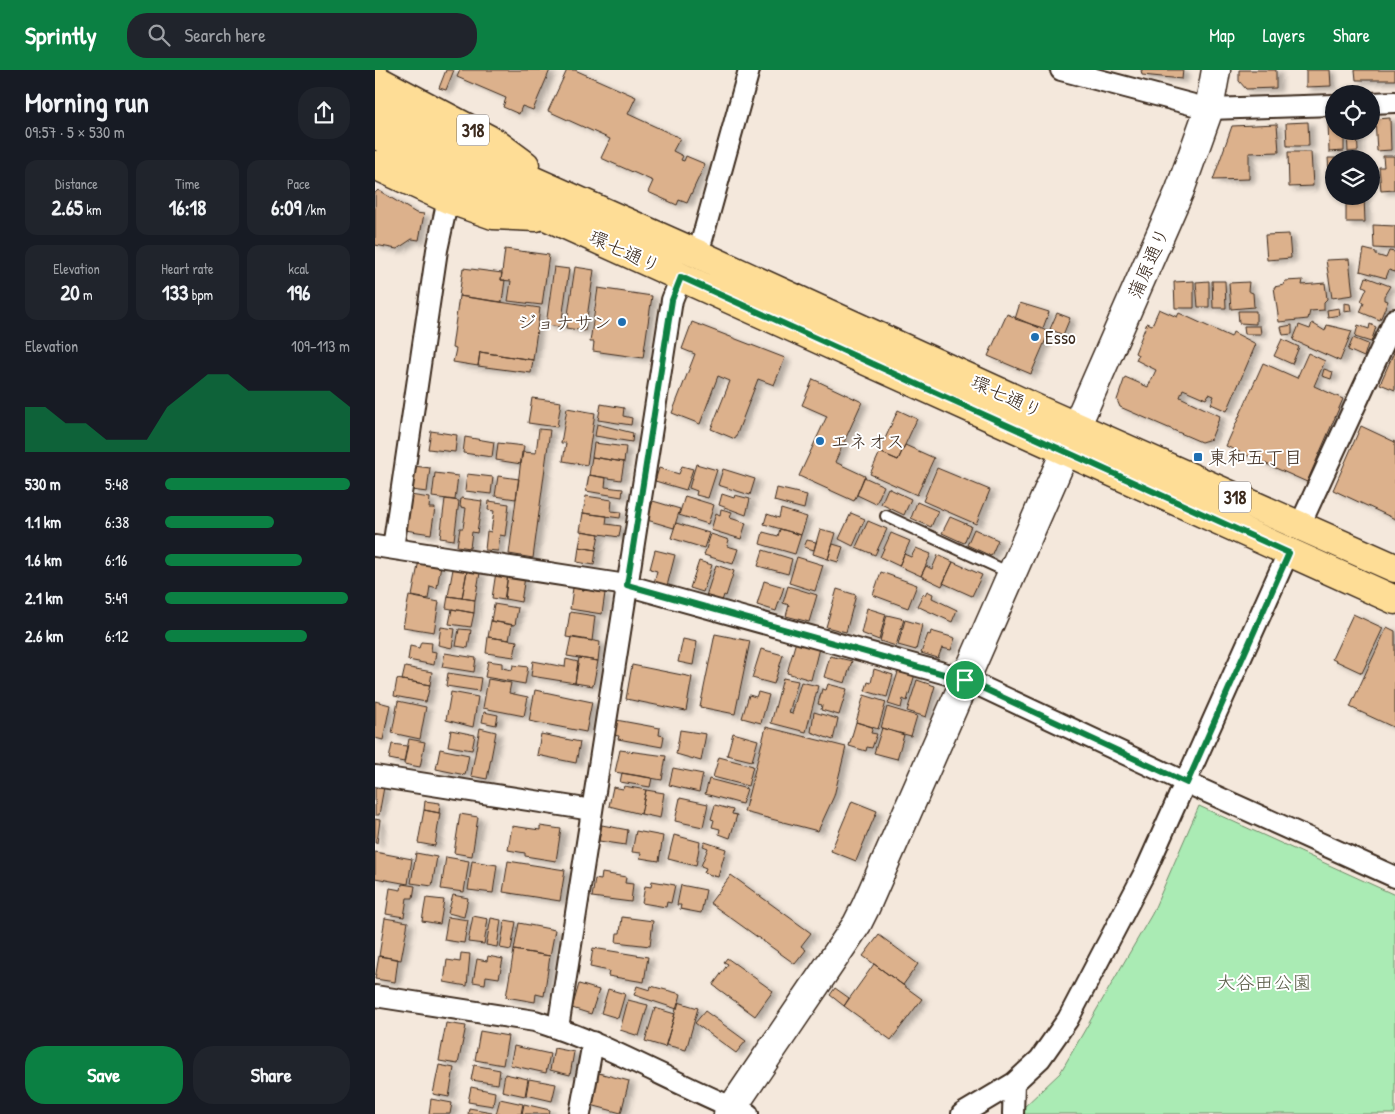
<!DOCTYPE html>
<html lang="en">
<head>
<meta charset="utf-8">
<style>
  body { margin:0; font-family:"Patrick Hand","Klee One",sans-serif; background:#20242c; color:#f1f3f6; height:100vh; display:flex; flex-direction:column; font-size:19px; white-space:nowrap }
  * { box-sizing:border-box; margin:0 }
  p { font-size:16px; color:#9ea1a6 }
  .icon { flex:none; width:28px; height:28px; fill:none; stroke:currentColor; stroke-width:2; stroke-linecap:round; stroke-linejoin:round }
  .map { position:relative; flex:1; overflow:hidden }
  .sheet { display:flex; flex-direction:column; background:#171b24; width:375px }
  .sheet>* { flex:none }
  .fabs { position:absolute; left:950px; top:15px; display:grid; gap:10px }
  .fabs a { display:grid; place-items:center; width:55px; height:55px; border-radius:50%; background:#171b24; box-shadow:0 1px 4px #0004; font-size:25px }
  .pin { position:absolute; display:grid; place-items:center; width:42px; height:42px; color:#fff; margin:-21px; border:2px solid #fff; border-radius:50%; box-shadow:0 1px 5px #0007 }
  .round { display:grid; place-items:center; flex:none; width:52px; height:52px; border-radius:20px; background:#20242c }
  .overview { display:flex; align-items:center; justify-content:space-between; height:85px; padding:0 25px }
  h1 { font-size:28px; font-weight:700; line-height:38px }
  .stats { display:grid; grid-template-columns:repeat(3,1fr); gap:8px; height:85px; padding:5px 25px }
  .stats div { display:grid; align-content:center; border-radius:12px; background:#20242c; text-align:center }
  .stats b { font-size:21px; font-weight:700 }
  .stats small { font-size:14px; font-weight:400 }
  .stats p { font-size:14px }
  .chart { height:140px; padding:10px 25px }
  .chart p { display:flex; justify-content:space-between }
  .chart svg { width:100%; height:90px; margin-top:5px; fill:#0b8043; opacity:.7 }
  .cta { display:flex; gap:10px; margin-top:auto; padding:10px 25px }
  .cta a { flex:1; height:58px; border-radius:20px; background:#0b8043; color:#fff; font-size:20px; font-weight:700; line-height:58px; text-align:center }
  .cta a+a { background:#20242c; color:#f1f3f6 }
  ul { padding:0 25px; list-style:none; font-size:16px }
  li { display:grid; grid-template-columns:80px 60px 1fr; align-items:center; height:38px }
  li i { height:12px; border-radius:6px; background:#0b8043 }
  header { display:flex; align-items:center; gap:30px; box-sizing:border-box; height:70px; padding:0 25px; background:#0b8043; color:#fff }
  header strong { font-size:24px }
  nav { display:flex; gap:28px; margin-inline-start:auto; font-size:18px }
  .search { width:350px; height:45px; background:#20242c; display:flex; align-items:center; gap:12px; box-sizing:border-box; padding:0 18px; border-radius:20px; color:#9ea1a6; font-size:19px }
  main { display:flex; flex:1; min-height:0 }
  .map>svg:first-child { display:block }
</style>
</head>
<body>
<header>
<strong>Sprintly</strong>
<div class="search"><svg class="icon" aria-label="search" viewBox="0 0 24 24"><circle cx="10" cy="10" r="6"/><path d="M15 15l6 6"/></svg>Search here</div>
<nav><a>Map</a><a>Layers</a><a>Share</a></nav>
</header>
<main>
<section class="sheet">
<div class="overview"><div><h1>Morning run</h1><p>09:57 · 5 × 530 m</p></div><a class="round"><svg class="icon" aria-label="share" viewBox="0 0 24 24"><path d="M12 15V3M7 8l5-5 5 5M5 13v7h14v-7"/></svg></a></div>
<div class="stats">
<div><p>Distance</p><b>2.65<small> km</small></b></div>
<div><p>Time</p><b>16:18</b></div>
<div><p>Pace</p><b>6:09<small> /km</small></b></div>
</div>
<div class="stats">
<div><p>Elevation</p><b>20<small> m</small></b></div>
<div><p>Heart rate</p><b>133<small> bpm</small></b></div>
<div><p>kcal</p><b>196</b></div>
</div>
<div class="chart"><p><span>Elevation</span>109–113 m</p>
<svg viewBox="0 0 160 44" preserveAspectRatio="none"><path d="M0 44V22L10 22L20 30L30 30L40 38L50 38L60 38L70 22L80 14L90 6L100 6L110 14L120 14L130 14L140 14L150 14L160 22V44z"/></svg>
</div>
<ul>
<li><b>530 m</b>5:48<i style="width:100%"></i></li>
<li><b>1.1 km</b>6:38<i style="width:59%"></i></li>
<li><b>1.6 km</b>6:16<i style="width:74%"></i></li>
<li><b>2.1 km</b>5:49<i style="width:99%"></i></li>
<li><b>2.6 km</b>6:12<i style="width:77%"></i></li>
</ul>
<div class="cta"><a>Save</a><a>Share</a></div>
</section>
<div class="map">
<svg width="1020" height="1044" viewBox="0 0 1020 1044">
  <defs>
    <filter id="shadow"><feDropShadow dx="5.5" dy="3" stdDeviation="2.5" flood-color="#0004"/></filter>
  </defs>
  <rect width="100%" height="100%" fill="#f4e8dc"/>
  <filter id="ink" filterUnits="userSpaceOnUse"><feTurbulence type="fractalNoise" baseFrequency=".02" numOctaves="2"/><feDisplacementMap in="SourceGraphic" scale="10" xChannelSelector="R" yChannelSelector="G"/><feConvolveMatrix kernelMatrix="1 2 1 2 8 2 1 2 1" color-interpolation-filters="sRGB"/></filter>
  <g filter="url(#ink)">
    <path fill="#aaebb4" stroke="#728a69" d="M824 736 1020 825V1044H648V1038L685 1003 777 844Z"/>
    <path fill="#dcb18c" stroke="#3b2a1e" filter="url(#shadow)" d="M71 0H79L71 20 64 18Z
      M85 0H175L158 40 147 36 144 44 128 37 131 28 82 7Z
      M192 0H200L261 27 253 44 305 68 298 81 308 86 306 90 309 91 311 86 330 94 312 133 304 130 302 135 273 122 278 111 226 88 235 69 173 41Z
      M766 0H808L807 9 767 5Z
      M864 0H901V18L871 19 864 11Z
      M931 0H955L956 16 931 17Z
      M980 0H1020V10H981Z
      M1015 48 1016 80 1002 81 1000 49Z
      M959 50V61H969V81L954 82 953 51Z
      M933 52 934 76H912L911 53Z
      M902 54 904 82 874 83V109L838 110 857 56Z
      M972 61H982L983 81 973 82Z
      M913 82H936L938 116 914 117Z
      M1008 86H1019V120L1006 121 1004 97H1009Z
      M953 88H964L959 89V119H955Z
      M3 120 41 143 49 144 44 170 37 169 22 179 0 175V123Z
      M971 126H989L990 152H971Z
      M998 155 1020 156V179L999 178Z
      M914 164 916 188 892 190 890 165Z
      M130 179 174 185 167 235 133 231 136 211 126 210Z
      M989 179 1001 182V185L1011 188 1014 181 1020 182V202L1014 200 1011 208 985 201Z
      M974 189 978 225 957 228 951 190Z
      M179 197 194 199 186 257 171 255Z
      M200 197 219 200 210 261 191 258Z
      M88 198 127 203 126 210H130L127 232 84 226Z
      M991 207 1015 216 1009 226V230L1013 231 1005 250 985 242 989 233 986 231 992 218 988 216Z
      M928 210 927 215 950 213 952 229 949 232V240L935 241 933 249 904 252 899 217 909 215 910 211Z
      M819 211V238H800L799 212Z
      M834 211V237H823L821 212Z
      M837 211H850L851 238H838Z
      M874 212 873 221 878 223 879 237 856 239 854 213Z
      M223 218 277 226 268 288 218 281 219 272H215Z
      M84 226 165 238 158 290 105 282 103 296 78 292 81 279 77 278Z
      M645 233 674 242 668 258 640 249Z
      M969 233 975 234 976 241 969 242Z
      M964 238 965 245 953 247 952 240Z
      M784 239 802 247 804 243 856 267 858 262 881 274 852 341 836 334 839 326 834 324 831 329 808 319 805 327 845 346 836 369 826 372 745 337 742 330 750 307 773 317 781 300 761 290 763 285 760 283 772 253 777 255Z
      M863 241H881V254L864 253Z
      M682 243 695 248 688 265 675 259Z
      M632 244 674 262 656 304 613 286Z
      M317 252 410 288 399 315 383 309 360 369 336 359 355 311 343 306 325 354 297 343 320 284 307 279Z
      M937 253 950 261 952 255 977 261 965 291 918 270 924 255 935 259Z
      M995 254 1001 257 996 272 980 267 983 255 994 259Z
      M917 255V264L908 265 906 257Z
      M869 256H885L886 264H870Z
      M978 268 993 274 989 287 973 280Z
      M907 269 924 277 917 294 899 286Z
      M1020 280V320L1005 314Z
      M105 282 158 290 156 303 103 296Z
      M933 283 950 291 939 316 968 329 932 412 851 376 888 293 922 308Z
      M949 299 958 302 956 309 947 306Z
      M438 309 487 332 460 392 490 406 479 431 424 406 452 346 427 335Z
      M157 328 186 332 182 357 153 353Z
      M226 334 249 338 248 346 257 348 256 355 223 350Z
      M192 338 220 343 212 395 188 391 191 373H186Z
      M523 340 542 349 523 390 504 382Z
      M222 354 258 363 257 372 220 366Z
      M986 356 1020 372V449L958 420Z
      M164 359 175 360 158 488 134 484 147 382 161 383Z
      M56 361 82 365 80 382 53 379Z
      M90 367 119 372 117 387 88 383Z
      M123 373 149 376 146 394 121 390Z
      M219 373 251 377 249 392 217 387Z
      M530 375 559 388 542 425 495 404 505 382 523 390Z
      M217 387 249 392 246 410 214 405Z
      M321 394 342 400 333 428 321 425 322 421 314 418Z
      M39 396 55 398 52 422 36 420Z
      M307 396 318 399 311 420 280 411 284 398 304 404Z
      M562 398 615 420 601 454 548 431Z
      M348 399 380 409 375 425 343 415Z
      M60 403 83 406 80 430 57 427Z
      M92 404 118 407 116 424 90 421Z
      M214 405 231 408 230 417 248 419 247 427 211 421Z
      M123 406 144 409 141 429 120 426Z
      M489 407 509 416 501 434 482 425Z
      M402 418 432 425 429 439 399 431Z
      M513 418 536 429 529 445 506 434Z
      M347 424 359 428 360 425 375 429 371 445 344 435Z
      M35 425 55 428 54 438H60L56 464 30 460Z
      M211 426 237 430 236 441 246 442 245 448 208 443Z
      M310 426 339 435 333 454 304 445Z
      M86 428 107 431 102 463 97 462 95 478 82 476 85 458H88L91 438 85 437Z
      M70 429 84 431 79 470 65 468Z
      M114 431 134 434 130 466 125 465 123 481 110 480 112 461 116 462 119 441 113 440Z
      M278 431 305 439 299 458 272 450Z
      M542 432 563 441 556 457 536 448Z
      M346 439 357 442 355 448 371 453 366 469 336 460 341 443 345 445Z
      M406 439 432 447 426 465 389 454 392 444 404 448Z
      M208 443 232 446 231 454 246 456 244 467 205 461Z
      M476 443 490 449 478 476 464 469Z
      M575 447 596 456 589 473 567 463Z
      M493 451 512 459 500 485 481 477Z
      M301 453 334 463 329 478 296 468Z
      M405 459 426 465 420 484 385 474 388 462 403 466Z
      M445 459 461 463 453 489 438 484Z
      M599 459 623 470 616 486 592 475Z
      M207 461 224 464 221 480 204 477Z
      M516 463 535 471 524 496 505 487Z
      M336 464 354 470 352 476 363 479 358 494 329 485Z
      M432 470 441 472 439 480 429 477Z
      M458 474 468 477 463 492 453 489Z
      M204 477 221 480 219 495 202 492Z
      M541 478 556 484 546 506 524 496 529 484 536 487Z
      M280 480 300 485 292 516 279 513 282 501 275 499Z
      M388 480 417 489 413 504 383 496Z
      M563 485 578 492 567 516 546 506 551 496 557 499Z
      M422 487 448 495 440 521 414 513Z
      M44 490 66 495 62 518 55 516 53 529 37 526Z
      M324 491 337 495 328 522 315 518Z
      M578 492 607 505 597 526 568 513Z
      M341 495 359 501 351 526 349 525 347 531 331 526Z
      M78 499 92 501 87 528 73 526Z
      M92 501 105 503 100 530 87 528Z
      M121 502 133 504 129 530 117 528Z
      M506 502 542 515 533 538 498 525Z
      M133 504 150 507 146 532 130 529Z
      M389 511 409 517 401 541 382 535Z
      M413 516 442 525 434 552 411 546 414 535 408 533Z
      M198 518 230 523 227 544 195 539Z
      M462 519 481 525 471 562 451 557Z
      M552 521 558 524 557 528 582 540 577 552 542 536 548 524 550 525Z
      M34 526 64 532 59 562 28 557Z
      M73 526 100 530 99 543 71 538Z
      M119 534 143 538 140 555 116 551Z
      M492 538 511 544 504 570 486 563Z
      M77 539 99 543 96 557 74 554Z
      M195 542 220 546 217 571 191 567Z
      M978 544 1008 558 987 603 957 589Z
      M512 545 529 549 521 576 505 571Z
      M530 550 547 555 541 580 523 575Z
      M116 551 137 555 134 570 113 567Z
      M66 557 80 559 77 578 63 575Z
      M1012 557 1020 561V658L975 637Z
      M84 559 96 560 93 578 81 576Z
      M556 561 580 568 576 580 567 578 563 588 546 583 553 564 555 565Z
      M340 564 375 571 360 644 325 637Z
      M113 567 142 571 139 587 111 583Z
      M196 567 225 572 223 591 192 586Z
      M308 569 322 572 318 595 303 592Z
      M421 571 444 578 436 610 412 603Z
      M46 572 57 573 56 581 61 582 59 595 33 590 35 576 44 578Z
      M386 579 408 585 399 614 377 608Z
      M70 583 101 588 99 602 67 597Z
      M455 586 477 591 470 613 449 607Z
      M204 588 223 591 218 616 200 613Z
      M191 589 203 592 200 613 156 606 158 591 190 597Z
      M113 591 127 593V598L137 600 138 595 153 597 150 614 110 607Z
      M257 595 317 607 311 641 251 629Z
      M30 597 57 602 55 615 27 610Z
      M499 599 518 605 512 627 490 621 493 612 496 613Z
      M524 599 540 604 532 631 528 629 526 638 513 634Z
      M73 603 106 608 104 621 71 616Z
      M408 608 423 611 414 643 417 644 426 612 443 616 431 662 396 653Z
      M22 609 55 615 51 632 19 626Z
      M113 609 136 613 134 623 153 627 149 646 108 638Z
      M542 610 560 616 551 647 532 641Z
      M453 614 472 619 464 645 446 640 447 635 443 634 447 619 451 620Z
      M160 620 217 632 211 662 154 651Z
      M76 622 103 627 98 657 71 650Z
      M383 622 394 625 386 653 367 648 374 625 381 627Z
      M489 625 511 632 503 659 481 652Z
      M0 631 15 635 8 670 0 668Z
      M23 631 51 637 45 669 17 663Z
      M512 637 542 646 536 666 506 658Z
      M109 642 123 645 121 655 107 652Z
      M439 642 463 649 458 670 436 662Z
      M241 650 285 658 284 665 289 666 287 677 243 669 244 666 238 665Z
      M481 652 498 657 496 663 502 664 497 678 492 677 491 681 474 676Z
      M391 657 471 677 459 726 443 761 369 742Z
      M105 658 121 662 112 709 96 706Z
      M507 658 529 665 522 689 499 683Z
      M76 660 100 665 97 680 73 676Z
      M305 660 331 664 326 691 301 684Z
      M358 663 383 670 377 691 352 685Z
      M166 664 205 672 201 693 162 685Z
      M34 669 50 672 45 697 29 694Z
      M17 674 32 676 29 692 14 689Z
      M65 679 94 685 90 705 61 699Z
      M245 680 291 686 287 710 240 702Z
      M344 687 378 696 373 716 338 707Z
      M298 698 328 704 324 722 294 715Z
      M247 703 277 708 275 717 245 712Z
      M334 709 372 719 367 734 330 724Z
      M0 715 9 717 4 745H0Z
      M249 716 271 720 266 744 234 736 238 717 248 719Z
      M271 720 289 723 285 748 266 744Z
      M305 728 333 734 328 757 300 751Z
      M50 731 65 733 64 743 49 740Z
      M477 731 502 741 481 791 456 781Z
      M340 735 358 740 357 744 362 745 355 768 344 764 345 759 337 757 339 750 336 749Z
      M49 740 65 743 60 776 43 773Z
      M85 744 103 747 97 786 79 783Z
      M0 749 5 750 2 773H0Z
      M227 755 253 760 251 775 224 771Z
      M137 756 165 760V756L186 759 181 791 150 786V783L133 780Z
      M261 761 288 766 284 791 265 788 266 783 257 782Z
      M299 765 325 772 321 796 293 789Z
      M330 772 351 779 343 807 329 803 331 798 326 796 333 778 328 776Z
      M0 782 37 789 33 814 0 808Z
      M41 783 62 787 57 816 36 813Z
      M71 787 94 791 89 822 66 819Z
      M97 791 122 795 118 823 93 820Z
      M133 791 190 800 185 831 128 822Z
      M227 803 251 807 250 813 258 814 256 832 217 827 220 809 226 810Z
      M356 805 436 863 426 876 431 880 420 894 335 833Z
      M277 811 300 815 296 833 292 832 291 837 267 833 270 816 276 817Z
      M27 814 40 816 38 828H32L29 847 11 844 15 818 26 820Z
      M306 815 331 820 326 843 305 839 306 835H302Z
      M78 825 93 828 89 847 73 843Z
      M51 828 69 830 65 854 47 851Z
      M98 846 113 849 109 874 93 872Z
      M73 847 93 850 89 873 69 870Z
      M247 847 278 851 275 876 241 872 242 863H245Z
      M10 848 33 852 26 890 4 886Z
      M116 848 126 850 122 877 111 875Z
      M130 850 141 852 136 880 125 878Z
      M144 853 180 860 175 886 139 880Z
      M504 865 543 894 528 915 488 886Z
      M218 878 273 887 269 912 233 906 234 901 215 897Z
      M139 880 175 886 169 926 161 924 160 932 131 927Z
      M86 883 95 884 92 916 69 912 72 890 85 892Z
      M4 886 23 889 20 912 0 909Z
      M113 886 128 889 124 908 111 906 110 914 98 912 102 889 112 891Z
      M352 888 398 921 380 946 338 915 353 894 349 892Z
      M499 894 547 929 516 970 469 936Z
      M204 914 224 920 216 944 197 938Z
      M262 916 275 920 276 916 306 924 302 939 259 925Z
      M460 918 474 928 469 936 455 925Z
      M233 919 250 924 243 948 226 943Z
      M253 930 273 935 264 966 245 960Z
      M303 932 323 938 311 980 291 975Z
      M280 938 300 944 290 977 270 971Z
      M330 941 371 971 361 983 320 953Z
      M71 953 91 956 83 994 64 991Z
      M105 961 133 966 128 995 100 990Z
      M139 976 175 984 171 1003 135 995Z
      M179 978 199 982 195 1005 175 1000Z
      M64 995 79 998 74 1027 58 1024Z
      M99 995 125 1000 123 1014 96 1010Z
      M220 1002 254 1011 246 1043 212 1034Z
      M130 1004 153 1009 150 1026 127 1021Z
      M154 1009 181 1014 177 1031 151 1025Z
      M96 1017 120 1022 118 1036 93 1032Z
      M56 1029 77 1033 75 1044H54Z
      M125 1029 148 1034 146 1044H121Z
      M149 1034 175 1040 174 1044H147Z
      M94 1038 117 1042V1044H93Z"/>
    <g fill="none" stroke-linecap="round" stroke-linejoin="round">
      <defs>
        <path id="lane" d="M511 446 635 503"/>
        <path id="street" d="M686 0 834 39 959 35
          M996 33 1020 32
          M323 184 374 0
          M925 455 1020 249
          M0 476 251 515 590 609 812 713 1020 807
          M18 478 62 180 73 129
          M0 706 217 740
          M0 926 160 951C234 974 301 1015 373 1044
          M183 958 297 230 306 207
          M205 1044 218 972
          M587 1044 639 1013 665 989 693 949 771 800 913 483
          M638 1044 639 1013"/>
        <path id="secondary" d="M353 1044 482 854 491 836 805 120 834 39 841 0"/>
        <path id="primary" d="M0 9 119 72 150 95
          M0 37 60 67 323 184 664 340 1020 498
          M0 64 78 104 1020 530
          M0 95 73 129 118 145 161 147"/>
      </defs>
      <use href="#lane" stroke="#3b2a1e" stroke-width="14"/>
      <use href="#street" stroke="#3b2a1e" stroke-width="24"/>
      <use href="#secondary" stroke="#3b2a1e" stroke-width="31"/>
      <use href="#primary" stroke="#3b2a1e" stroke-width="31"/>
      <use href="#lane" stroke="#fff" stroke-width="10"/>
      <use href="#street" stroke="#fff" stroke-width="20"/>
      <use href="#secondary" stroke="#fff" stroke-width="28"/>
      <use href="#primary" stroke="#fedd96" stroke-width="28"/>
    </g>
  </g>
  <g fill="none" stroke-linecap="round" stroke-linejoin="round" filter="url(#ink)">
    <defs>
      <path id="route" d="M306 207 914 483 812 713 590 610 252 515 297 230Z"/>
    </defs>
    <use href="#route" stroke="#fff" stroke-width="10"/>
    <use href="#route" stroke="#0b8043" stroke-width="6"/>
  </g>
  <g fill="#1f6fb2" stroke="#fff" stroke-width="2">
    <circle cx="247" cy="252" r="5"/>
    <circle cx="660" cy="267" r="5"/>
    <circle cx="445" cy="371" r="5"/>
    <rect x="818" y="382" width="10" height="10" rx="2.5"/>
  </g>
  <g text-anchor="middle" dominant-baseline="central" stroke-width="4" stroke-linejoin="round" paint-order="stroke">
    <g fill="#fff" stroke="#766a62" stroke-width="1">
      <rect x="82" y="44.5" width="32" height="31" rx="4"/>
      <rect x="844" y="411.5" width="32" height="31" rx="4"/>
    </g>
    <g font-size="18" font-weight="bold" fill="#3b2a1e">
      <text x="98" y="60">318</text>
      <text x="860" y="427">318</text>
    </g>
    <g font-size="19" fill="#3b2a1e" stroke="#fff">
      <text transform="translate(250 181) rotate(25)">環七通り</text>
      <text transform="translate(773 193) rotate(-66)">蒲原通り</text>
      <text transform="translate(632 326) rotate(25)">環七通り</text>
    </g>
    <g font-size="19" fill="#3b2a1e" stroke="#fff" text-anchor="start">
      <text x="237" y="252" text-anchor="end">ジョナサン</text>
      <text x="670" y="267">Esso</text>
      <text x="455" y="371">エネオス</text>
      <text x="833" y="387">東和五丁目</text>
    </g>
    <g font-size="19" fill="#575a44" stroke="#fff">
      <text x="889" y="912">大谷田公園</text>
    </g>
  </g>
</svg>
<div class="fabs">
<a><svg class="icon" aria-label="locate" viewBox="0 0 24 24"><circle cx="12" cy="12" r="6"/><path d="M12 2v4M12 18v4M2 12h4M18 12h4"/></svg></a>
<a><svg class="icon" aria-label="layers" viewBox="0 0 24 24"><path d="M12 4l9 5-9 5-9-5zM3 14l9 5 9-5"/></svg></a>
</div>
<div class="pin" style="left:590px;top:610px;background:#1e9e55"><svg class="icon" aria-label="arrive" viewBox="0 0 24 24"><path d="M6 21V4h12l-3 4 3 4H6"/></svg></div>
</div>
</main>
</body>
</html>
